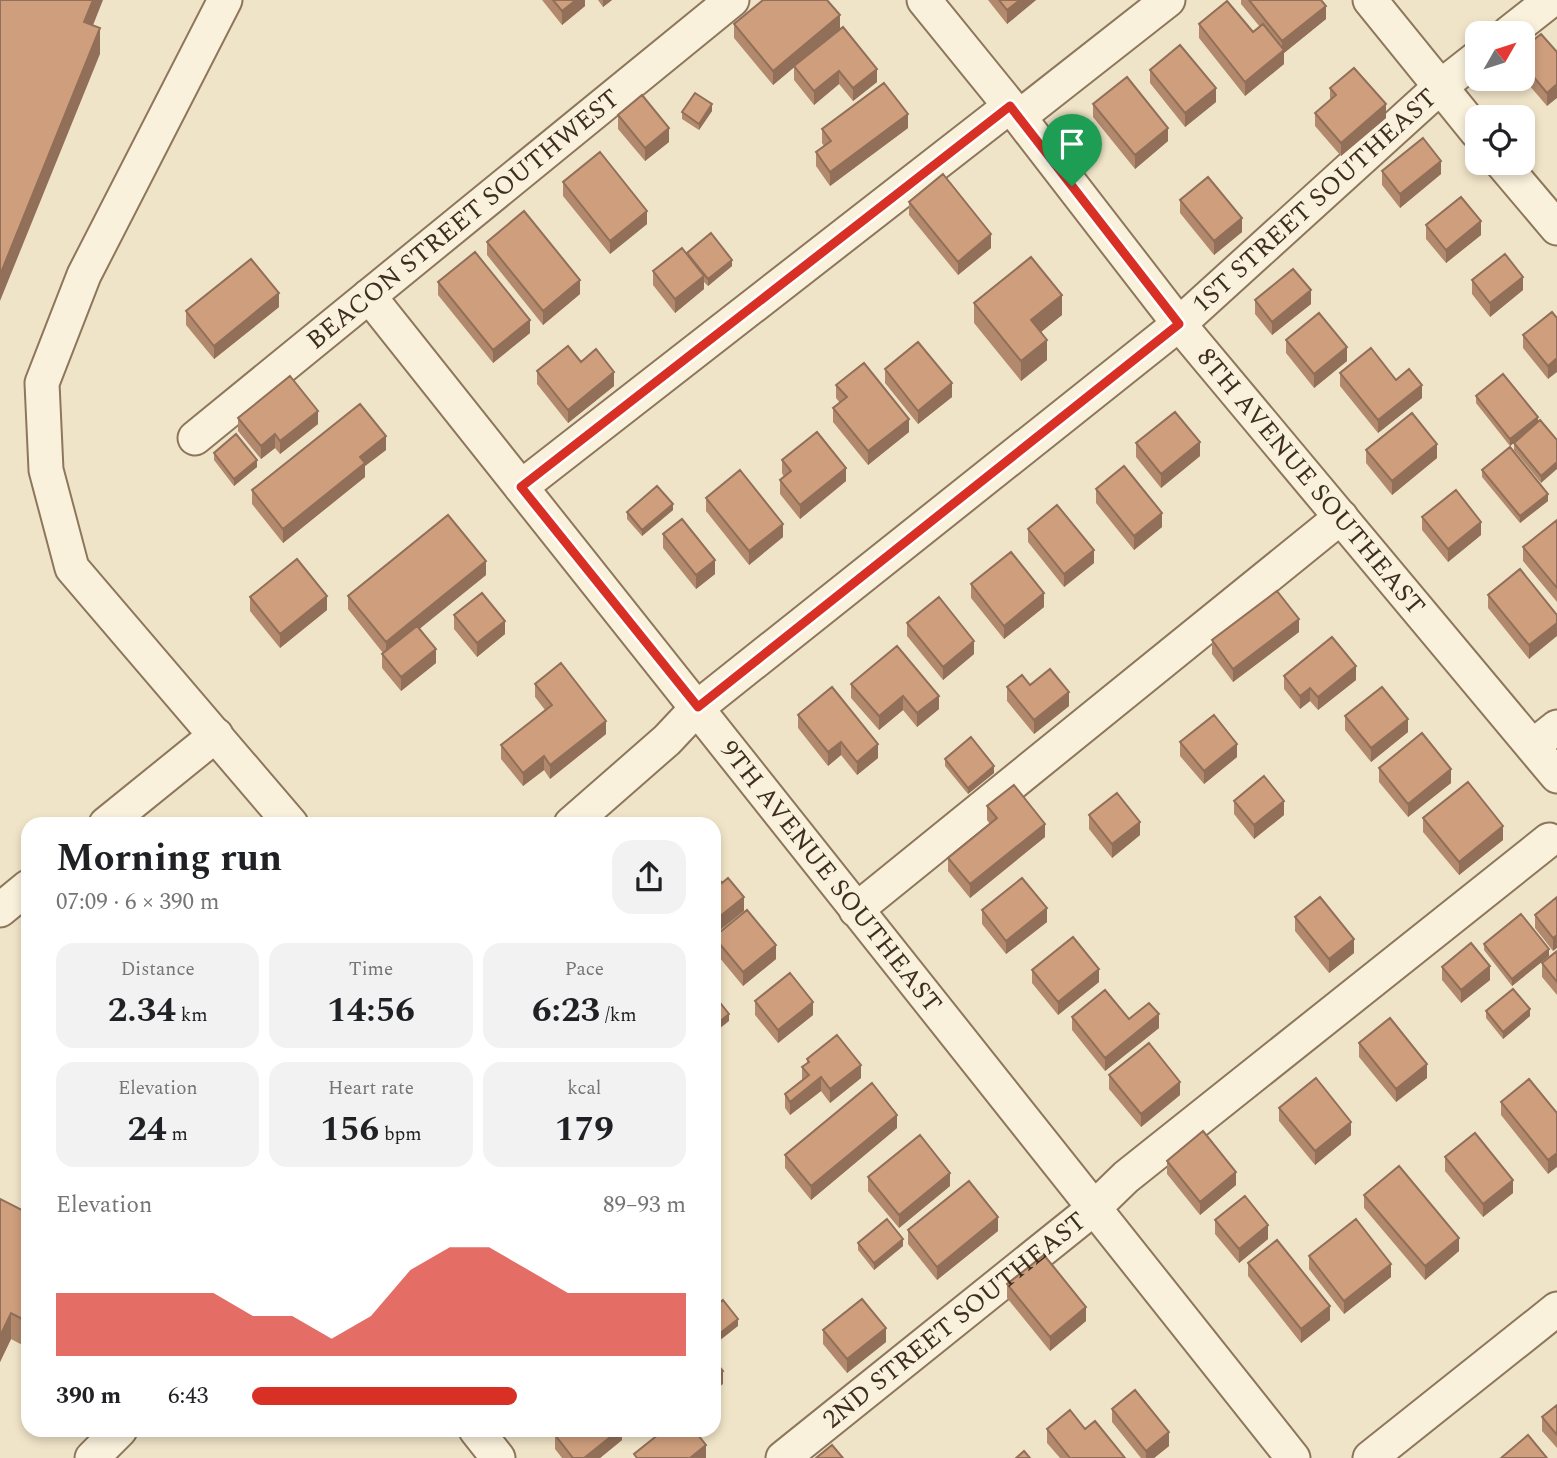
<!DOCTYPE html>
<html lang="en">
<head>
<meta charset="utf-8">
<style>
  body { margin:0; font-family:Spectral,serif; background:#f2f2f2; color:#202124; height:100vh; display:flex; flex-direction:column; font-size:26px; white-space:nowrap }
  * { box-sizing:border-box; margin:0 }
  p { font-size:23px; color:#757577 }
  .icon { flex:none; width:38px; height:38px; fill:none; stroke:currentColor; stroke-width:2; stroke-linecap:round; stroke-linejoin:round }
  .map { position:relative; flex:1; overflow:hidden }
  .drawer { position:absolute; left:21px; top:817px; width:700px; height:620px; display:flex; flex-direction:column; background:#fff; border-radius:21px; box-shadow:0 4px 10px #0003 }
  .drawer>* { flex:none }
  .needle { width:46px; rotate:51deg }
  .tools { position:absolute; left:1465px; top:21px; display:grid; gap:14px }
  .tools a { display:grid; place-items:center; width:70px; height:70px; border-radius:14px; background:#fff; box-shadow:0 4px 10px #0003; font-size:35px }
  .pin { position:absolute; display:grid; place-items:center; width:60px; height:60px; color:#fff; margin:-72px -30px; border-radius:50% 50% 50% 0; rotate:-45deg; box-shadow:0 0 7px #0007 }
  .pin .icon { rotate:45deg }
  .round { display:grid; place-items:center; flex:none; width:74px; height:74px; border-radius:21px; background:#f2f2f2 }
  .head { display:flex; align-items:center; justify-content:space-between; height:119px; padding:0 35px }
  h1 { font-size:38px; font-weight:700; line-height:52px }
  .figures { display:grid; grid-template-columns:repeat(3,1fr); gap:10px; height:119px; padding:7px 35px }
  .figures div { display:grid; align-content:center; border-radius:18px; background:#f2f2f2; text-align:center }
  .figures b { font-size:35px; font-weight:700 }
  .figures small { font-size:19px; font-weight:400 }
  .figures p { font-size:19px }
  .chart { height:196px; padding:14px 35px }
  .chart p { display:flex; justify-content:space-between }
  .chart svg { width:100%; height:126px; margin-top:7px; fill:#d93025; opacity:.7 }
  ul { padding:0 35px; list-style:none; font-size:23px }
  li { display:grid; grid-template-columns:112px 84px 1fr; align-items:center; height:52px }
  li i { height:18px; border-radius:9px; background:#d93025 }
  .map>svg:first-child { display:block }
</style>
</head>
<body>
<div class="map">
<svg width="1557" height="1458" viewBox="0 0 1557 1458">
  <rect width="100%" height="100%" fill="#f0e4c8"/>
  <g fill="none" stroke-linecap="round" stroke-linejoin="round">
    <defs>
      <g id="minor">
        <path d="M225 0 84 275 42 383 46 470 72 568 291 824"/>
        <path id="s1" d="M924 0 1019 117 1179 324 1557 776"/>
        <path d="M1370 0 1477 132"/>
        <path d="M1509 33 1551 0"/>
        <path d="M1019 117 1168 0"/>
        <path d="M1502 163 1557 228"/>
        <path id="s2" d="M369 296 1293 1458"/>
        <path id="s3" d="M195 438 732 0"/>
        <path d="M521 487 1010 106"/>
        <path d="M1533 746 1557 727"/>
        <path d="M106 824 216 735"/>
        <path id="s4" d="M571 824 667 740 698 707 1179 324 1440 87 1477 58"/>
        <path d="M0 910 28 887"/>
        <path d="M856 910 1341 517"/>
        <path d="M476 1430 498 1458"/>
        <path d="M92 1458 120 1430"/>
        <path id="s5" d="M783 1458 1093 1209 1126 1177 1549 840"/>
        <path d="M1370 1458 1557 1309"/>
      </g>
    </defs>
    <use href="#minor" stroke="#8d765c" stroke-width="37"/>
    <use href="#minor" stroke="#faf1dc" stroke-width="33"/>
  </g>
  <path fill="#b2896c" d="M542 0H585V6L562 25Z
    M598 0H612L603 7Z
    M988 0H1036L1007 24Z
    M1241 0H1321L1326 19 1284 53V64L1245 96 1199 38V24L1253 32 1260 27 1241 4Z
    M734 24 840 29 877 82 853 101 839 84 814 105 794 80V67L773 85 734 38Z
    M1522 49 1557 52 1547 106 1522 77Z
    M1150 70 1216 102 1185 127 1150 83Z
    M1330 88 1386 118 1341 156 1315 126V113L1330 100Z
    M1093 104 1168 141 1135 169 1093 117Z
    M712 111 699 130 682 119V112Z
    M618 115 669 142 645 161 618 129Z
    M908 128 830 186 816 166V152L824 146 822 143V129Z
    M1382 171 1441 174 1400 208 1382 185Z
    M563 182 647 224 610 254 563 196Z
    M1180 200 1242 232 1214 255 1180 213Z
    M909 202 991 248 958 275 909 215Z
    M1426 225 1481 235 1446 263 1426 239Z
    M487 242 580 294 543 325 487 255Z
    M732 266 708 286 704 282V289L675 313 653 285V271Z
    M1472 280 1523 290 1490 317 1472 294Z
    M438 282 530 333 493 363 438 295Z
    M1255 300 1311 304 1272 335 1255 314Z
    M974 303 1062 315 1041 332 1047 360 1021 381 974 323Z
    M279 307 214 359 186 325V311Z
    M1552 312 1548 379 1523 348V335Z
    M1286 340 1347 361 1314 388 1286 353Z
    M581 362 614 386 568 423 537 384V371Z
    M885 369 952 397 918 424 885 383Z
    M1340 373 1396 380 1422 398 1378 433 1340 386Z
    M836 385 909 432 868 465 833 422V408L840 403 836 398Z
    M1476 396 1538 422 1557 440 1541 483 1514 450V443L1510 446 1476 403Z
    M238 418 318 424 280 454 275 448 261 459 238 431Z
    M1136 443 1200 456 1161 488 1136 457Z
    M386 450 365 466V477L283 543 252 504V490Z
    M1366 450 1437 458 1392 495 1366 463Z
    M214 453 257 467 234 486 214 460Z
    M782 460 846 481 800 519 780 494V480L784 477 782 473Z
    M1482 470 1548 501 1520 523 1482 477Z
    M1096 489 1162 527 1134 550 1096 503Z
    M706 498 783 537 749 565 706 511Z
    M673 510 642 536 627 519V512Z
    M1422 517 1481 535 1448 562 1422 530Z
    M1557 520V602L1523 561V547Z
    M1028 529 1094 563 1064 587 1028 542Z
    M663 534 715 574 696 589 663 548Z
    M486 575 419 629 436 663 401 691 382 668V654L383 653 348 609V596Z
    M971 584 1044 607 1004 639 971 598Z
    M1488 595 1557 615 1529 659 1488 608Z
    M250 597 327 610 280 648 250 611Z
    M454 615 505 634 477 657 454 629Z
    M907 623 974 654 943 680 907 636Z
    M1299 632 1233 682 1212 654V640Z
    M897 646 939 709 917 727 903 710 879 730 851 698V684Z
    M1284 676 1356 680 1318 710 1310 701 1300 709 1284 689Z
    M535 684 606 734 550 779 544 770 523 786 501 759V745L545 710 535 697Z
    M1030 685 1069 706 1034 734 1007 701V687Z
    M798 715 878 758 857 775 841 755 828 766 798 728Z
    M1345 716 1408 732 1371 762 1345 730Z
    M1180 742 1237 757 1204 784 1180 756Z
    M945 759 994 773 968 794 945 766Z
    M1379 768 1451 783 1408 817 1379 782Z
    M1234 801 1284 815 1254 839 1234 814Z
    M987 806 1045 837 970 898 948 871V858L990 824 987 820Z
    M1089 815 1140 835 1112 858 1089 829Z
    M1423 818 1503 840 1459 875 1423 832Z
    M1557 897 1553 951 1535 928V915Z
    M982 910 1047 922 1006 954 982 924Z
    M1295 917 1354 953 1329 973 1295 931Z
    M714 937 776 959 743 986 714 951Z
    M1484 944 1549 956 1512 986 1484 950Z
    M1557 951V995L1542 977V963Z
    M1442 967 1490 980 1461 1003 1442 980Z
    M1032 970 1099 982 1058 1015 1032 983Z
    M755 1001 813 1015 778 1043 755 1015Z
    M1486 1011 1530 1016 1503 1039 1486 1018Z
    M1072 1017 1129 1019 1159 1028 1105 1071 1072 1030Z
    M1359 1043 1427 1078 1396 1102 1359 1057Z
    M807 1059 861 1078 830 1103 821 1091 790 1115 785 1108V1094L802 1080V1067L807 1063Z
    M1109 1075 1180 1095 1141 1127 1109 1089Z
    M1501 1102 1557 1113 1548 1174 1501 1115Z
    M1279 1108 1351 1135 1315 1165 1279 1121Z
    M897 1128 811 1200 785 1168V1155Z
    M1445 1157 1513 1193 1483 1217 1445 1171Z
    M1167 1161 1236 1185 1200 1215 1167 1174Z
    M868 1177 950 1186 899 1228 868 1191Z
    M1364 1195 1459 1251 1425 1280 1364 1208Z
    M0 1199 28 1213V1348L11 1339 0 1362Z
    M1215 1220 1268 1239 1239 1263 1215 1234Z
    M908 1230 998 1231 937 1280 908 1244Z
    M858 1243 903 1246 874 1270 858 1250Z
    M1309 1256 1391 1277 1344 1314 1309 1269Z
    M1248 1263 1330 1320 1301 1343 1248 1276Z
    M1007 1284 1086 1321 1050 1351 1007 1298Z
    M823 1330 886 1342 847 1373 823 1344Z
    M1557 1405V1448L1542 1431V1417Z
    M1112 1409 1169 1446 1154 1458H1141L1112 1422Z
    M1047 1429H1085L1125 1458H1060L1047 1443Z
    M622 1430V1440L600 1458H562L555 1449V1435Z"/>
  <path fill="#916f58" d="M93 0H103L84 48V22Z
    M576 0H585V6L562 25V11Z
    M603 0H612L603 7Z
    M1020 0H1036L1007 24V10Z
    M1326 6V19L1284 53V64L1245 96V82L1282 52V41Z
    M840 15V29L773 85V71Z
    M100 28V54L0 301V275Z
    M877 69V82L853 101V88Z
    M839 71V84L814 105V91Z
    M1557 84V98L1547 106V93Z
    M1216 88V102L1185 127V113Z
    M712 104V111L699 130V124Z
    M1386 104V118L1341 156V143Z
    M908 114V128L830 186V172Z
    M669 128V142L645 161V148Z
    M1168 128V141L1135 169V155Z
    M1441 161V174L1400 208V194Z
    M647 211V224L610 254V241Z
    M1242 218V232L1214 255V241Z
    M1481 221V235L1446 263V250Z
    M991 234V248L958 275V262Z
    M732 260V266L708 286V279Z
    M704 276V289L675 313V299Z
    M1523 277V290L1490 317V303Z
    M580 280V294L543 325V311Z
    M1311 290V304L1272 335V322Z
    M279 293V307L214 359V346Z
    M1062 295V315L1031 340V320Z
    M530 320V333L493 363V350Z
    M1047 340V360L1021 381V361Z
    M1347 347V361L1314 388V374Z
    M1557 358V372L1548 379V366Z
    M614 372V386L568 423V410Z
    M952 383V397L918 424V411Z
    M1422 385V398L1378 433V420Z
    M318 411V424L280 454V441Z
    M1538 417V423L1510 446V439Z
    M909 419V432L868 465V451Z
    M275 434V448L261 459V446Z
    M386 436V450L365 466V477L283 543V529L360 457Z
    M1200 442V456L1161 488V474Z
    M1437 444V458L1392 495V481Z
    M257 460V467L234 486V479Z
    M1557 462V469L1541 483V476Z
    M846 468V481L800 519V505Z
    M1548 494V501L1520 523V516Z
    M673 504V510L642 536V530Z
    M1162 513V527L1134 550V536Z
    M1481 522V535L1448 562V549Z
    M783 524V537L749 565V551Z
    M1094 550V563L1064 587V574Z
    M715 560V574L696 589V575Z
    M486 561V575L386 656V642Z
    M1044 593V607L1004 639V626Z
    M327 596V610L280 648V634Z
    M1299 619V632L1233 682V669Z
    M505 621V634L477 657V643Z
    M1557 623V636L1529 659V645Z
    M974 641V654L943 680V667Z
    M436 649V663L401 691V677Z
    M1356 666V680L1318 710V697Z
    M1310 688V701L1300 709V696Z
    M1069 692V706L1034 734V720Z
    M903 696V710L879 730V716Z
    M939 696V709L917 727V713Z
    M1408 719V732L1371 762V748Z
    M606 721V734L550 779V765Z
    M841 742V755L828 766V752Z
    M878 744V758L857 775V762Z
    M1237 744V757L1204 784V771Z
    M544 756V770L523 786V773Z
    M994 766V773L968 794V788Z
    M1451 769V783L1408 817V804Z
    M1284 801V815L1254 839V825Z
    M1140 822V835L1112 858V844Z
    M1045 824V837L970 898V884Z
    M1503 826V840L1459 875V862Z
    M744 897V911L714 935V921Z
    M1047 908V922L1006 954V941Z
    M1557 935V948L1553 951V938Z
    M1354 939V953L1329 973V959Z
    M776 945V959L743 986V972Z
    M1549 949V956L1512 986V979Z
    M1490 966V980L1461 1003V990Z
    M1099 969V982L1058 1015V1002Z
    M813 1002V1015L778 1043V1030Z
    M1530 1009V1016L1503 1039V1032Z
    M729 1014V1021L714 1033V1026Z
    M1159 1014V1028L1105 1071V1058Z
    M1427 1064V1078L1396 1102V1089Z
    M861 1065V1078L830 1103V1089Z
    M821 1077V1091L790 1115V1102Z
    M1180 1082V1095L1141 1127V1114Z
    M897 1115V1128L811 1200V1186Z
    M1351 1122V1135L1315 1165V1151Z
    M1557 1153V1167L1548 1174V1160Z
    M1236 1172V1185L1200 1215V1202Z
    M950 1173V1186L899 1228V1215Z
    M1513 1180V1193L1483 1217V1204Z
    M998 1217V1231L937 1280V1267Z
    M1268 1225V1239L1239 1263V1249Z
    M1459 1238V1251L1425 1280V1266Z
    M903 1239V1246L874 1270V1263Z
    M1391 1264V1277L1344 1314V1301Z
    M1330 1306V1320L1301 1343V1329Z
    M1086 1307V1321L1050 1351V1337Z
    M11 1313V1339L0 1362V1336Z
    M738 1319V1326L714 1345V1338Z
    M886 1328V1342L847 1373V1359Z
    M723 1371V1384L714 1391V1378Z
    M619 1430H622V1440L600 1458H584Z
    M1169 1432V1446L1154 1458H1146V1451Z
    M706 1445V1458H690Z"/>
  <path fill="#cf9f7d" stroke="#916f58" stroke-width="2" d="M0 0H93L84 22 100 28 0 275Z
    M553 0H576L562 11Z
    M763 0H827L840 15 773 71 734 24Z
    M999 0H1020L1007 10Z
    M1249 0H1321L1326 6 1282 41Z
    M1227 1 1253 32 1263 24 1284 50 1245 82 1199 24Z
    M843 27 877 69 853 88 839 71 814 91 794 66Z
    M1541 34 1557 52V84L1547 93 1522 63V49Z
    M1180 45 1216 88 1185 113 1150 70Z
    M1354 68 1386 104 1341 143 1315 113 1336 95 1330 88Z
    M1127 77 1168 128 1135 155 1093 104Z
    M884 83 908 114 830 172 816 152 831 141 822 129Z
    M695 93 712 104 699 124 682 112Z
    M642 95 669 128 645 148 618 115Z
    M1423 138 1441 161 1400 194 1382 171Z
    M600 152 647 211 610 241 563 182Z
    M943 174 991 234 958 262 909 202Z
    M1208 177 1242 218 1214 241 1180 200Z
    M1461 197 1481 221 1446 250 1426 225Z
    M524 211 580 280 543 311 487 242Z
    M711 233 732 260 708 279 687 253Z
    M682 248 704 276 675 299 653 271Z
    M475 252 530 320 493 350 438 282Z
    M1505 254 1523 277 1490 303 1472 280Z
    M1031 257 1062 295 1031 320 1047 340 1021 361 974 303Z
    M251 259 279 293 214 346 186 311Z
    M1293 269 1311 290 1272 322 1255 300Z
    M1552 312 1557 318V358L1548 366 1523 335Z
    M1319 313 1347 347 1314 374 1286 340Z
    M918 342 952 383 918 411 885 369Z
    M568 346 581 362 596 349 614 372 568 410 537 371Z
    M1371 348 1396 380 1409 369 1422 385 1378 420 1340 373Z
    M864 363 909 419 868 451 833 408 847 397 836 385Z
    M1503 374 1538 417 1510 439 1476 396Z
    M290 376 318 411 280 441 275 434 261 446 238 418Z
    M360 404 386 436 360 457 365 463 283 529 252 490Z
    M1175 412 1200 442 1161 474 1136 443Z
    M1412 413 1437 444 1392 481 1366 450Z
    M1540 420 1557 440V462L1541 476 1514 443Z
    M817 432 846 468 800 505 780 480 791 471 782 460Z
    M236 434 257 460 234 479 214 453Z
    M1510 447 1548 494 1520 516 1482 470Z
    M1124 466 1162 513 1134 536 1096 489Z
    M740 470 783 524 749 551 706 498Z
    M657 486 673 504 642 530 627 512Z
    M1456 490 1481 522 1448 549 1422 517Z
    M1057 505 1094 550 1064 574 1028 529Z
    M448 515 486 561 386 642 348 596Z
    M682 519 715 560 696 575 663 534Z
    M1557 520V588L1523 547Z
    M1011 552 1044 593 1004 626 971 584Z
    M297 559 327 596 280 634 250 597Z
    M1520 569 1557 615V623L1529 645 1488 595Z
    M1277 591 1299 619 1233 669 1212 640Z
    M482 593 505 621 477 643 454 615Z
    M939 597 974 641 943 667 907 623Z
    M417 626 436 649 401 677 382 654Z
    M1332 637 1356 666 1318 697 1310 688 1300 696 1284 676Z
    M897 646 939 696 917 713 903 696 879 716 851 684Z
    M561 663 606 721 550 765 544 756 523 773 501 745 552 705 535 684Z
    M1050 669 1069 692 1034 720 1007 687 1022 675 1030 685Z
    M832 687 878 744 857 762 841 742 828 752 798 715Z
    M1382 687 1408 719 1371 748 1345 716Z
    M1214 715 1237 744 1204 771 1180 742Z
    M1422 733 1451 769 1408 804 1379 768Z
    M971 737 994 766 968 788 945 759Z
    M1264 776 1284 801 1254 825 1234 801Z
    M1468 782 1503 826 1459 862 1423 818Z
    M1014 785 1045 824 970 884 948 858 997 818 987 806Z
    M1117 793 1140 822 1112 844 1089 815Z
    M673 820 677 824H667Z
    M715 875 722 883 728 878 744 897 714 921V876Z
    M1022 878 1047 908 1006 941 982 910Z
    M1320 897 1354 939 1329 959 1295 917Z
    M1557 897V935L1553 938 1535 915Z
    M747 910 776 945 743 972 714 937Z
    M1521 914 1549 949 1512 979 1484 944Z
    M1073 937 1099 969 1058 1002 1032 970Z
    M1471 943 1490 966 1461 990 1442 967Z
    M1557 951V982L1542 963Z
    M790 973 813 1002 778 1030 755 1001Z
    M1513 989 1530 1009 1503 1032 1486 1011Z
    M1105 990 1129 1019 1149 1003 1159 1014 1105 1058 1072 1017Z
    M714 995 729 1014 714 1026Z
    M1390 1018 1427 1064 1396 1089 1359 1043Z
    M837 1035 861 1065 830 1089 821 1077 790 1102 785 1094 809 1075 802 1067 809 1062 807 1059Z
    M1149 1043 1180 1082 1141 1114 1109 1075Z
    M1316 1078 1351 1122 1315 1151 1279 1108Z
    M1529 1079 1557 1113V1153L1548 1160 1501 1102Z
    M872 1083 897 1115 811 1186 785 1155Z
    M1203 1131 1236 1172 1200 1202 1167 1161Z
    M1475 1133 1513 1180 1483 1204 1445 1157Z
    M920 1135 950 1173 899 1215 868 1177Z
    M1399 1166 1459 1238 1425 1266 1364 1195Z
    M969 1181 998 1217 937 1267 908 1230Z
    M1245 1196 1268 1225 1239 1249 1215 1220Z
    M0 1199 28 1213V1322L11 1313 0 1336Z
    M887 1219 903 1239 874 1263 858 1243Z
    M1356 1219 1391 1264 1344 1301 1309 1256Z
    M1277 1240 1330 1306 1301 1329 1248 1263Z
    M1044 1255 1086 1307 1050 1337 1007 1284Z
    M862 1299 886 1328 847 1359 823 1330Z
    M723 1300 738 1319 714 1338V1307Z
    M714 1360 723 1371 714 1378Z
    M1135 1390 1169 1432 1146 1451 1112 1409Z
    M1557 1405V1435L1542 1417Z
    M1070 1410 1085 1429 1095 1421 1125 1458H1070L1047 1429Z
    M562 1430H619L584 1458H573L555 1435Z
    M664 1430H694L706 1445 690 1458H637L634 1454Z
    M1528 1435 1547 1458H1501Z
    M832 1445 843 1458H816Z
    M1024 1451 1030 1458H1016Z"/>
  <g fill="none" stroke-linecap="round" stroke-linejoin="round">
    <defs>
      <path id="route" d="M1010 106 1179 324 698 707 521 487Z"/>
    </defs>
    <use href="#route" stroke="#fff" stroke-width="14"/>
    <use href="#route" stroke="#d93025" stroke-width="9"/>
  </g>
  <g text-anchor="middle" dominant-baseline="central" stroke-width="6" stroke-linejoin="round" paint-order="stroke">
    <g font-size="26" fill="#3d2e20" stroke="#f7eed8">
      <text stroke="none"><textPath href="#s4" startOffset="971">1ST STREET SOUTHEAST</textPath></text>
      <text stroke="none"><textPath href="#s3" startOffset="346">BEACON STREET SOUTHWEST</textPath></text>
      <text stroke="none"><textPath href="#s1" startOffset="618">8TH AVENUE SOUTHEAST</textPath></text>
      <text stroke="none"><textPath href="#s2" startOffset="742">9TH AVENUE SOUTHEAST</textPath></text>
      <text stroke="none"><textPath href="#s5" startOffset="220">2ND STREET SOUTHEAST</textPath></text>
    </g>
  </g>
</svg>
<div class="tools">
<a><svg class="needle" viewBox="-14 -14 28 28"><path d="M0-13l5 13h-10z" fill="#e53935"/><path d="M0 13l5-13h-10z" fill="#757577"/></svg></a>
<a><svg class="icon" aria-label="locate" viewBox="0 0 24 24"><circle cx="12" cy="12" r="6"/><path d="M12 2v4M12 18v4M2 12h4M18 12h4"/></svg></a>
</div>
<div class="pin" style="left:1072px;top:186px;background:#1e9e55"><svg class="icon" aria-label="arrive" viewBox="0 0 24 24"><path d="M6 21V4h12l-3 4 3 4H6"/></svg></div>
<section class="drawer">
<div class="head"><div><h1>Morning run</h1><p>07:09 · 6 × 390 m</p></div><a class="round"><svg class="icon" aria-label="share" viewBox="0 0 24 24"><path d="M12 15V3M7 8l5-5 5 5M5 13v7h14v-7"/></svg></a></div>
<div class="figures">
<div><p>Distance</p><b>2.34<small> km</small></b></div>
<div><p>Time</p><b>14:56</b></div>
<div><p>Pace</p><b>6:23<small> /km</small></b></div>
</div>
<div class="figures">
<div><p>Elevation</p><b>24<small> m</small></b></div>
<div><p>Heart rate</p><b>156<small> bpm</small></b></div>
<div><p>kcal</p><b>179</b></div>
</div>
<div class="chart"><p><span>Elevation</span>89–93 m</p>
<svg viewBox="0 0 160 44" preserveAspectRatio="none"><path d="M0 44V22L10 22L20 22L30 22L40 22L50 30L60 30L70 38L80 30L90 14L100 6L110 6L120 14L130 22L140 22L150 22L160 22V44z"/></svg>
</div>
<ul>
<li><b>390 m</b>6:43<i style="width:61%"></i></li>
</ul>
</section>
</div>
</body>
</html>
